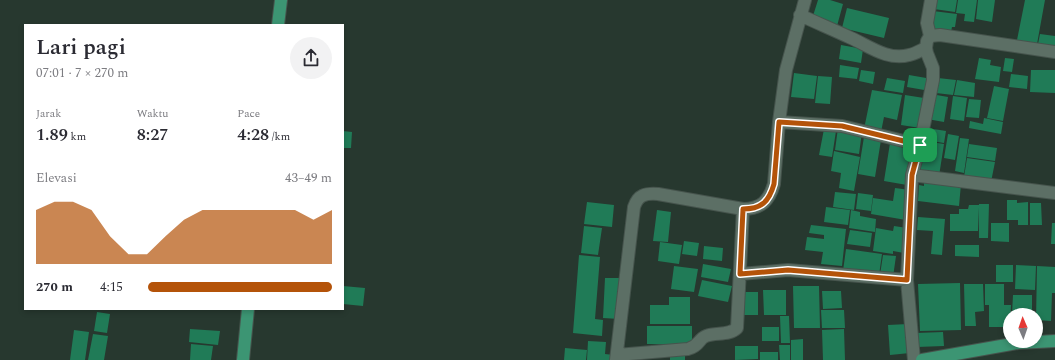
<!DOCTYPE html>
<html lang="id">
<head>
<meta charset="utf-8">
<style>
  body { margin:0; font-family:Spectral,serif; background:#f2f2f3; color:#2b2b33; height:100vh; display:flex; flex-direction:column; font-size:15px; white-space:nowrap }
  * { box-sizing:border-box; margin:0 }
  p { font-size:13px; color:#7c7c81 }
  .icon { flex:none; width:22px; height:22px; fill:none; stroke:currentColor; stroke-width:2; stroke-linecap:round; stroke-linejoin:round }
  .map { position:relative; flex:1; overflow:hidden }
  .sheet { position:absolute; left:24px; top:24px; width:320px; height:286px; display:flex; flex-direction:column; background:#fff; border-radius:0px; box-shadow:0 2px 6px #0003 }
  .sheet>* { flex:none }
  .needle { width:26px; rotate:358deg }
  .controls { position:absolute; left:1003px; top:308px; display:grid; gap:8px }
  .controls a { display:grid; place-items:center; width:40px; height:40px; border-radius:50%; background:#fff; box-shadow:0 2px 6px #0003; font-size:20px }
  .pin { position:absolute; display:grid; place-items:center; width:34px; height:34px; color:#fff; margin:-17px; border-radius:8px; box-shadow:0 2px 6px #0006 }
  .round { display:grid; place-items:center; flex:none; width:42px; height:42px; border-radius:21px; background:#f2f2f3 }
  .overview { display:flex; align-items:center; justify-content:space-between; height:68px; padding:0 12px }
  h1 { font-size:22px; font-weight:600; line-height:30px }
  .metrics { display:grid; grid-template-columns:repeat(3,1fr); gap:6px; height:68px; padding:4px 12px }
  .metrics div { display:grid; align-content:center }
  .metrics b { font-size:17px; font-weight:600 }
  .metrics small { font-size:11px; font-weight:400 }
  .metrics p { font-size:11px }
  .chart { height:112px; padding:8px 12px }
  .chart p { display:flex; justify-content:space-between }
  .chart svg { width:100%; height:72px; margin-top:4px; fill:#b45309; opacity:.7 }
  ul { padding:0 12px; list-style:none; font-size:13px }
  li { display:grid; grid-template-columns:64px 48px 1fr; align-items:center; height:30px }
  li i { height:10px; border-radius:5px; background:#b45309 }
  .map>svg:first-child { display:block }
</style>
</head>
<body>
<div class="map">
<svg width="1055" height="360" viewBox="0 0 1055 360">
  <rect width="100%" height="100%" fill="#27382f"/>
  <path fill="#207b57" d="M818 0H830L843 4 837 26 812 19Z
    M935 0H957L955 12 934 9Z
    M958 0H977L974 22 964 21 965 14 956 13Z
    M978 0H995L992 22 976 19Z
    M1025 0H1045L1037 44 1017 40Z
    M847 8 889 18 884 38 842 28Z
    M933 11 957 14 955 27H952L951 32 931 29Z
    M1040 34 1055 36V46L1038 44Z
    M841 45 863 49 861 63 839 59Z
    M979 58 991 60 990 65 1001 67 999 82 975 79Z
    M1005 58 1014 59 1012 72 1003 71Z
    M840 65 859 68 857 79 839 77Z
    M861 70 875 72 873 84 859 81Z
    M1031 70H1055V93L1030 92Z
    M794 73 817 76 814 99 791 97Z
    M1011 74 1028 76 1027 89 1009 87Z
    M909 75 932 79 930 91 907 87Z
    M818 76 832 77 830 104 815 103Z
    M887 78 905 81 903 93 884 90Z
    M938 78 956 80 953 95 936 93Z
    M957 80 975 83 974 97 954 95Z
    M994 86 1009 89 1003 121 987 118Z
    M872 90 902 95 897 120 884 117 881 132 864 129Z
    M931 94 948 97 944 122 927 119Z
    M905 95 924 98 920 128 901 125Z
    M953 96 967 98 964 121 950 119Z
    M969 99 981 100 979 118 966 117Z
    M984 118 1003 122 1001 134 969 128 970 121 983 124Z
    M838 128 862 132 859 154 835 150Z
    M927 128 946 131 944 143 925 140Z
    M824 129 836 131 832 157 819 155Z
    M343 131 352 132 351 148H343Z
    M948 134 959 136 955 160 944 158Z
    M864 137 881 140 875 177 858 174Z
    M960 138 969 139 964 173 955 171Z
    M925 141 944 144 939 176 920 173Z
    M890 143 914 147 907 185 884 181Z
    M969 144 997 148 995 161 967 157Z
    M834 151 860 157 854 191 839 188 841 173 831 171Z
    M967 158 995 162 991 182 964 177Z
    M924 180 961 184 959 206 918 201 919 185 924 186Z
    M895 188 910 190 906 220 871 214 873 198 893 201Z
    M835 192 856 194 854 210 833 207Z
    M858 193 873 195 871 211 856 209Z
    M1007 200H1017V203L1028 202V225H1018V220H1007Z
    M587 202 614 205 612 227 584 224Z
    M1030 203H1041L1042 225H1030Z
    M979 204H989L988 238H979V207L978 231H950V214H959V209H968L969 205H979Z
    M826 207 850 210 848 225 824 222Z
    M657 210 671 212 668 242 653 241Z
    M851 210 860 212V216L876 219 875 232 849 228Z
    M918 217 945 219 942 255 931 254 933 231 917 230Z
    M991 223H1009V242L991 241Z
    M1052 223H1055V244H1051Z
    M811 225 846 229 842 266 821 264 823 252 805 250 807 237 824 239V235L809 233Z
    M584 226 602 228 598 255 581 253Z
    M894 226 907 228 904 253 893 251V254L873 251 876 228 893 231Z
    M850 230 872 233 870 247 847 244Z
    M684 241 699 243 697 256 682 254Z
    M660 242 682 245 679 264 658 261Z
    M955 245H979V257L955 256Z
    M704 246 723 248 722 261 703 259Z
    M846 249 882 254 879 275 843 271Z
    M579 255 600 257 595 319 603 320 602 336 573 333Z
    M883 255 896 256 893 277 880 275Z
    M703 264 731 269 728 282 701 277Z
    M996 265H1013V282H996Z
    M1016 265 1036 266 1035 290 1015 289Z
    M674 266 698 269 694 292 671 289Z
    M1037 266 1055 267V293H1052L1051 321 1036 320Z
    M605 278H622L619 319 603 318Z
    M702 280 732 286 728 302 698 296Z
    M960 283 961 330 920 331 918 284Z
    M964 284H983L984 311 975 312 976 326H965Z
    M985 284H1004V305H985Z
    M343 286 365 288 363 306 343 304Z
    M793 286H819L820 328H794Z
    M763 290H786V315H764Z
    M822 291H841L842 308 823 309Z
    M745 292H758V315H744Z
    M1013 295H1032V314H1012Z
    M669 297H690V324H650V305H669Z
    M989 305H1011L1010 327H989Z
    M821 310H844L845 328H822Z
    M97 312 110 314 107 333 94 331Z
    M780 316H789L790 343H781Z
    M908 324 910 353 890 355 888 325Z
    M647 326H692V345L647 344Z
    M762 327H779V341H762Z
    M190 329 220 331 218 345 189 342Z
    M844 329 845 360H823L822 330Z
    M74 330 89 332 85 360H70Z
    M943 332 944 346 917 347 916 333Z
    M93 334 108 336 104 360H88Z
    M803 339V360H791V340Z
    M588 341 606 342 605 354 614 355 613 360H587Z
    M191 344 213 346 211 360H190Z
    M779 345H790V360H780Z
    M735 346H758V359L735 360Z
    M565 348 587 350 586 360H564Z
    M760 352H778V360H760Z
    M670 355H685V360H670Z"/>
  <g fill="none" stroke-linecap="round" stroke-linejoin="round">
    <defs>
      <path id="minor" d="M800 15C817 23 834 30 851 38 869 46 888 61 909 55 915 54 921 50 926 48
        M930 36 927 23 931 0
        M779 122 842 126 920 145
        M912 175 1055 193
        M740 274 788 270 907 280
        M617 355 688 349C700 346 698 339 706 336 716 332 729 336 737 328L743 209
        M616 360 634 207C638 195 645 193 658 194L743 209C761 209 769 201 774 184L779 122 786 70 805 0
        M914 360 907 280 912 175 920 145 933 80V68L927 53 926 48 927 41 930 36 940 35 1055 52"/>
      <path id="major" d="M278 25 281 0
        M243 360 248 309
        M922 360 1018 343 1055 341"/>
    </defs>
    <use href="#minor" stroke="#46544d" stroke-width="14"/>
    <use href="#major" stroke="#46544d" stroke-width="14"/>
    <use href="#minor" stroke="#5c6f65" stroke-width="12"/>
    <use href="#major" stroke="#3c9573" stroke-width="12"/>
  </g>
  <g fill="none" stroke-linecap="round" stroke-linejoin="round">
    <defs>
      <path id="route" d="M779 122 842 126 920 145 912 175 907 280 788 270 740 274 743 209C761 209 769 202 774 184Z"/>
    </defs>
    <use href="#route" stroke="#fff" stroke-width="8"/>
    <use href="#route" stroke="#b45309" stroke-width="5"/>
  </g>
</svg>
<div class="controls">
<a><svg class="needle" viewBox="-14 -14 28 28"><path d="M0-13l5 13h-10z" fill="#e53935"/><path d="M0 13l5-13h-10z" fill="#7c7c81"/></svg></a>
</div>
<div class="pin" style="left:920px;top:145px;background:#1e9e55"><svg class="icon" aria-label="arrive" viewBox="0 0 24 24"><path d="M6 21V4h12l-3 4 3 4H6"/></svg></div>
<section class="sheet">
<div class="overview"><div><h1>Lari pagi</h1><p>07:01 · 7 × 270 m</p></div><a class="round"><svg class="icon" aria-label="share" viewBox="0 0 24 24"><path d="M12 15V3M7 8l5-5 5 5M5 13v7h14v-7"/></svg></a></div>
<div class="metrics">
<div><p>Jarak</p><b>1.89<small> km</small></b></div>
<div><p>Waktu</p><b>8:27</b></div>
<div><p>Pace</p><b>4:28<small> /km</small></b></div>
</div>
<div class="chart"><p><span>Elevasi</span>43–49 m</p>
<svg viewBox="0 0 160 44" preserveAspectRatio="none"><path d="M0 44V11L10 6L20 6L30 11L40 27L50 38L60 38L70 27L80 17L90 11L100 11L110 11L120 11L130 11L140 11L150 17L160 11V44z"/></svg>
</div>
<ul>
<li><b>270 m</b>4:15<i style="width:100%"></i></li>
</ul>
</section>
</div>
</body>
</html>
